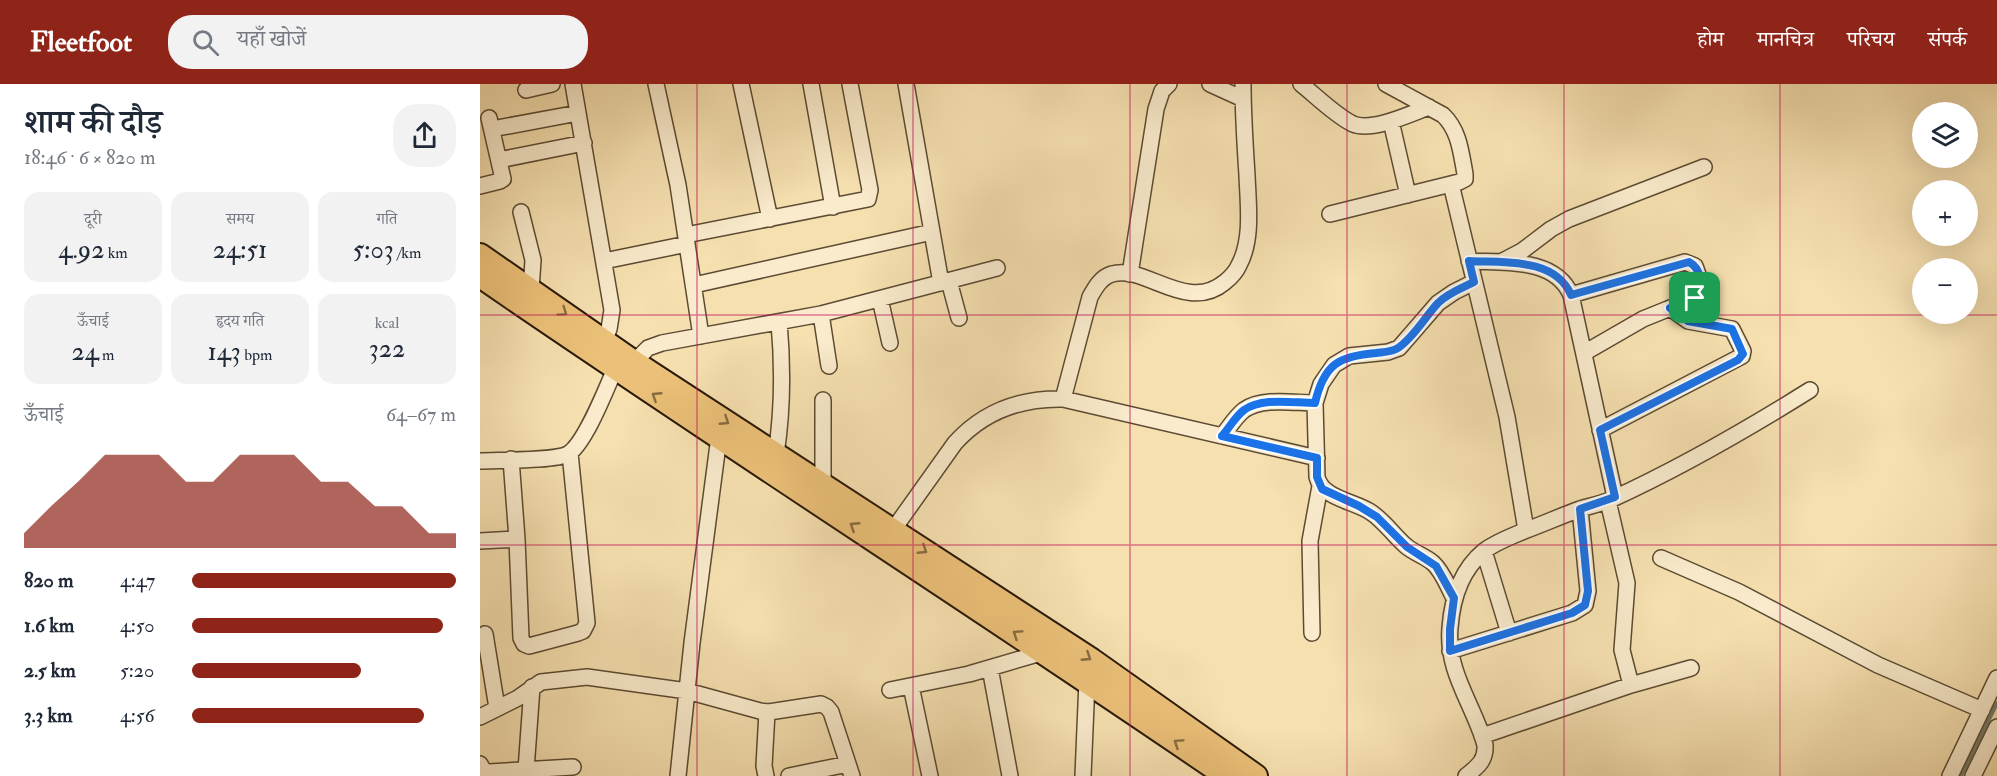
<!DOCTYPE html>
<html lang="hi">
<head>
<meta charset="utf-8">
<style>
  body { margin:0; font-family:"IM FELL Double Pica","Noto Serif Devanagari",serif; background:#f2f2f3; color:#1f2937; height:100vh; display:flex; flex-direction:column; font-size:22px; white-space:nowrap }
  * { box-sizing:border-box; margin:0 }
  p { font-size:20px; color:#747a83 }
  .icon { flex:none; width:33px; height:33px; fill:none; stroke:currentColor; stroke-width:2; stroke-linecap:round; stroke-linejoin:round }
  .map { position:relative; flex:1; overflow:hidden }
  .side { display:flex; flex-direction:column; background:#fff; width:480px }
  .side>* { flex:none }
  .tools { position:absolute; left:1432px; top:18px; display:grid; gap:12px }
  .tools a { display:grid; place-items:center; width:66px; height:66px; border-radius:50%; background:#fff; box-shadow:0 6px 24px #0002; font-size:30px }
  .pin { position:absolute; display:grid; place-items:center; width:51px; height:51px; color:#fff; margin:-26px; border-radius:12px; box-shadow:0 3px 9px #0006 }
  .round { display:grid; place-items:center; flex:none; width:63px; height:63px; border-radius:24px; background:#f2f2f3 }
  .head { display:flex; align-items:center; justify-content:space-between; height:102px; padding:0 24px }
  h1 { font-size:33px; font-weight:600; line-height:45px }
  .stats { display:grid; grid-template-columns:repeat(3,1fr); gap:9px; height:102px; padding:6px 24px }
  .stats div { display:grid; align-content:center; border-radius:15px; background:#f2f2f3; text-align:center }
  .stats b { font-size:26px; font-weight:600 }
  .stats small { font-size:16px; font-weight:400 }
  .stats p { font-size:16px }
  .chart { height:168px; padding:12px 24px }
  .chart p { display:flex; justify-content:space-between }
  .chart svg { width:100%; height:108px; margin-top:6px; fill:#8f2418; opacity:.7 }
  ul { padding:0 24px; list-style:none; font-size:20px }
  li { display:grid; grid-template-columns:96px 72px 1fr; align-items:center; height:45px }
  li i { height:15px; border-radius:8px; background:#8f2418 }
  header { display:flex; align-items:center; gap:36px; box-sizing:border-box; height:84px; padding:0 30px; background:#8f2418; color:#fff }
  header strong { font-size:28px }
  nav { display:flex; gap:33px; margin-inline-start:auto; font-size:21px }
  .search { width:420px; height:54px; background:#f2f2f3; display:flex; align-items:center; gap:15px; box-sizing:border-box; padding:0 21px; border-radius:24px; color:#747a83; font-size:22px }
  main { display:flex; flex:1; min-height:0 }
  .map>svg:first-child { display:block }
</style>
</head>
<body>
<header>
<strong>Fleetfoot</strong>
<div class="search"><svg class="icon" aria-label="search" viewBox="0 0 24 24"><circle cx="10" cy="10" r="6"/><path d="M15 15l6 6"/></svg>यहाँ खोजें</div>
<nav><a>होम</a><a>मानचित्र</a><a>परिचय</a><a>संपर्क</a></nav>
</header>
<main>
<section class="side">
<div class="head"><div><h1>शाम की दौड़</h1><p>18:46 · 6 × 820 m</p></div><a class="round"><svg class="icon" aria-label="share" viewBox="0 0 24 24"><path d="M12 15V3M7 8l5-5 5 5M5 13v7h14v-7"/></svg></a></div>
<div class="stats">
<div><p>दूरी</p><b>4.92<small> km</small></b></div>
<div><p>समय</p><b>24:51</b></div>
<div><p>गति</p><b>5:03<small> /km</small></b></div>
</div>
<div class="stats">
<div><p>ऊँचाई</p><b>24<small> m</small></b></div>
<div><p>हृदय गति</p><b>143<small> bpm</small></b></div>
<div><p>kcal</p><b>322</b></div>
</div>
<div class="chart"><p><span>ऊँचाई</span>64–67 m</p>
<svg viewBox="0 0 160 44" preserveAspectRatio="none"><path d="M0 44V38L10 27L20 17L30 6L40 6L50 6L60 17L70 17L80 6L90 6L100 6L110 17L120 17L130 27L140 27L150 38L160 38V44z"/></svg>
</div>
<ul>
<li><b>820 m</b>4:47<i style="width:100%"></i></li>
<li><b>1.6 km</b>4:50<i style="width:95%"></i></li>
<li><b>2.5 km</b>5:20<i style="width:64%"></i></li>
<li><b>3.3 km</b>4:56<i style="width:88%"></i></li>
</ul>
</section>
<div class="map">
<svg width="1517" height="692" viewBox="0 0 1517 692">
  <rect width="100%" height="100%" fill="#f6e0b0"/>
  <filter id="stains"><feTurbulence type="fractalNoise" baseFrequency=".00333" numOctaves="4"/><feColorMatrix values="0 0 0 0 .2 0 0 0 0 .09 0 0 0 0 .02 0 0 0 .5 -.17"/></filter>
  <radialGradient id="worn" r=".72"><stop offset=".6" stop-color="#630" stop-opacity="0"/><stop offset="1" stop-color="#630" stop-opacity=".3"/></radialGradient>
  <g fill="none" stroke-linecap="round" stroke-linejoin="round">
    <path stroke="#6f7b6c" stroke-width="4" d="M1481 692 1517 619"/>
    <defs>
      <path id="minor" d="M93 0 132 226 129 245 121 265
        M176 0 198 101 221 252
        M261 0 290 135
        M331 0 353 123
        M426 0 461 199
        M730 0 763 15
        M821 0C836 12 856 32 873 40 892 48 930 30 949 23
        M46 6 72 0
        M911 37 928 111
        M12 45 98 29
        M19 76 104 59
        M971 100 1027 333 1046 446
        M0 102 20 97 23 95 9 34
        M41 128 53 176 51 206
        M850 130 979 98 985 95V90C981 68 979 46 963 31L906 0
        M206 151 388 115 390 106 370 0
        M124 177 207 160
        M989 177C1023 179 1075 173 1091 211L1135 413
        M1021 178 1042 167 1071 145 1089 135 1224 83
        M650 190 676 25 682 7 689 0
        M469 197 479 234
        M214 201 452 148
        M1091 211 1205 178 1215 182 1221 199 1220 208 1215 214 1163 235 1104 269
        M400 215 410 259
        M341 230 349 282
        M154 278 168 264 182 259 341 230 517 184
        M583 315 610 213C615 204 621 193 632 190 665 180 707 230 745 198 750 194 756 188 759 181 773 155 768 120 767 91 765 61 763 30 763 0
        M1120 346 1262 272 1263 267 1252 245 1208 237 1190 224
        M742 352C749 344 755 333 764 326 782 313 814 319 835 319
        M296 370C303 325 303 283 299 238
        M31 375 37 455 41 554 44 560 49 562 98 549 103 547 107 539 90 369
        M0 377C18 376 75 377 88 370 105 360 126 305 135 285
        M343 401V316
        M1128 417 1147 499 1142 566 1151 601
        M413 446 475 359C504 327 540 314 583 315L837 374
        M0 457 37 455
        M1004 467 1029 549
        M1181 474 1259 508 1398 581 1502 626
        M974 514C968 503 963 488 953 479 945 472 934 469 926 462 913 451 904 436 889 427 873 417 842 414 837 393L835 319 841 300 854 281 869 272 908 268 919 264 958 219 974 208 994 198
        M832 549 830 457 840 402
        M5 550 17 624
        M970 567 1092 529 1105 521 1108 507 1100 425
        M510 584 530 692
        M431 602 450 692
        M410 606 489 590 564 568
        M0 633 38 614 61 598 107 593 207 607 280 627 289 628 341 620 347 623 351 628 372 692
        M1002 652 1151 601 1211 584
        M0 680 3 686 9 688 93 683
        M46 686 52 603
        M198 692 212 559 239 353
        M286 692 284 682 287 628
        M309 692 368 680
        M603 692 607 597
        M986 692C997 683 1006 677 1005 661 994 621 966 588 970 544 972 515 980 487 1004 467 1016 458 1030 453 1044 447 1063 440 1081 432 1100 425 1110 422 1120 420 1130 416 1200 384 1266 346 1330 306
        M1470 692 1517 594
        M1493 692 1517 643"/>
      <path id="highway" d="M0 171 154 278 612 576 776 692
        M0 192C247 362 499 523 746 692"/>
    </defs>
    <use href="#minor" stroke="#5c4b33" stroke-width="18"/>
    <use href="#highway" stroke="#291909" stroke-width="26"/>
    <use href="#minor" stroke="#f9ebcc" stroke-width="15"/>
    <use href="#highway" stroke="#ebc078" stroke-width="22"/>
  </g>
  <defs><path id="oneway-chevron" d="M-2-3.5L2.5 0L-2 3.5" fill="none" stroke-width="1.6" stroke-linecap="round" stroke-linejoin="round" transform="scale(1.5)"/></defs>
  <g stroke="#8a6c40">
    <use href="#oneway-chevron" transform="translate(83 228) rotate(35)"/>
    <use href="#oneway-chevron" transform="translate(176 312) rotate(-147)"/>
    <use href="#oneway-chevron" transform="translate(245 337) rotate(33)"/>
    <use href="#oneway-chevron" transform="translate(374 442) rotate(-147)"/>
    <use href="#oneway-chevron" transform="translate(443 466) rotate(33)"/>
    <use href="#oneway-chevron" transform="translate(537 550) rotate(-146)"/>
    <use href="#oneway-chevron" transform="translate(607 573) rotate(33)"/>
    <use href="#oneway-chevron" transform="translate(698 659) rotate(-146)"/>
  </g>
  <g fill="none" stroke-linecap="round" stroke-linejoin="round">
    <defs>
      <path id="route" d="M989 177C1023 179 1075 173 1091 211L1209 178C1216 182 1218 186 1220 194 1226 215 1206 218 1190 224L1208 237 1252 245 1263 270 1258 276 1120 346 1135 413 1100 425 1108 507 1105 521 1092 529 970 567V545L974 514 956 482 927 463 897 433 879 422 842 405 837 393V374L742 352C749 344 755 333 764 326 782 313 813 319 835 319 844 280 859 272 896 269 904 268 912 268 918 264 934 253 945 233 958 219 968 209 982 204 994 198Z"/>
    </defs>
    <use href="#route" stroke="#fff" stroke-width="12"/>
    <use href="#route" stroke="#1a73e8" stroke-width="8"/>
  </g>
  <path fill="none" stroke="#c2185b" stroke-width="1.5" stroke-opacity="0.55" d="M217 0V692M433 0V692M650 0V692M867 0V692M1084 0V692M1300 0V692M0 231H1517M0 461H1517"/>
  <rect width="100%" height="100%" filter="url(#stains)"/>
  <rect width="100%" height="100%" fill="url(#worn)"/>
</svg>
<div class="tools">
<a><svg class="icon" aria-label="layers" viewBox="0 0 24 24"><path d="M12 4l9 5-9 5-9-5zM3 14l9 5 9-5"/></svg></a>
<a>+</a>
<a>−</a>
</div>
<div class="pin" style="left:1215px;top:214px;background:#1e9e55"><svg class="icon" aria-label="arrive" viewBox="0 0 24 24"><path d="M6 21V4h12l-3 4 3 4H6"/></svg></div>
</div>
</main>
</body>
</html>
